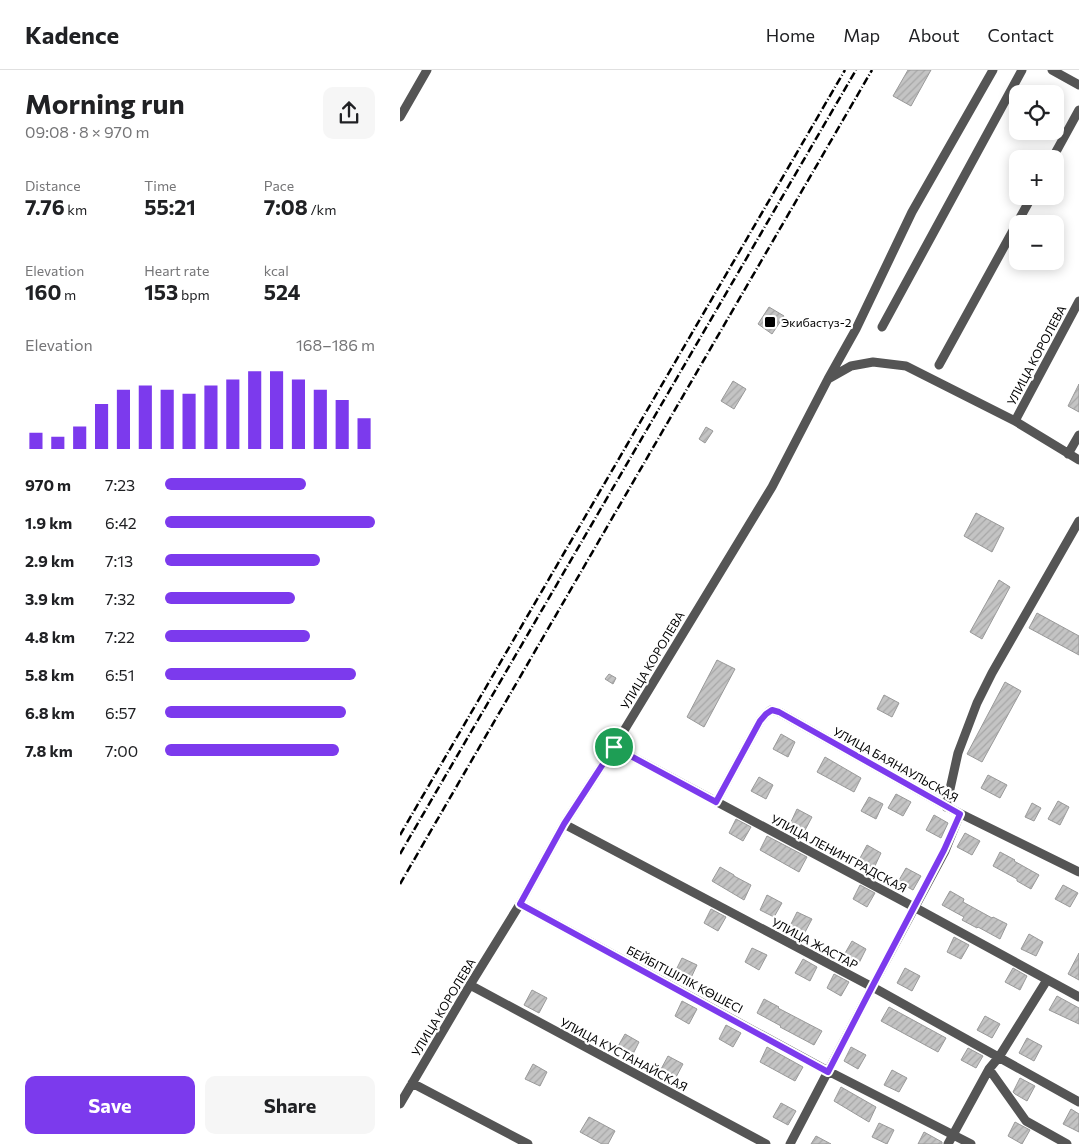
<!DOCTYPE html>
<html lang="en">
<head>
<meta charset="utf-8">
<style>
  body { margin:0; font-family:Commissioner,sans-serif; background:#f6f6f6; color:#202124; height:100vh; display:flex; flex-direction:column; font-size:19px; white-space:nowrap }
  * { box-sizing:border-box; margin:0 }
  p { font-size:16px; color:#757577 }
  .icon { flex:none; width:28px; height:28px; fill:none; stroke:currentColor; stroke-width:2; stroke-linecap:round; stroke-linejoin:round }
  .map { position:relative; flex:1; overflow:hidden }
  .side { display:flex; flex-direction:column; background:#fff; width:400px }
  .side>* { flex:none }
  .buttons { position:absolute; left:609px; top:15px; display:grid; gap:10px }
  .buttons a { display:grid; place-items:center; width:55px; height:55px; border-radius:10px; background:#fff; box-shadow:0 2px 12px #0003; font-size:25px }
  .pin { position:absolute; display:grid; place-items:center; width:42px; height:42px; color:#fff; margin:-21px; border:2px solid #fff; border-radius:50%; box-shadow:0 1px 5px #0007 }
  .round { display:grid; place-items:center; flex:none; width:52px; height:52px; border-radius:10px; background:#f6f6f6 }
  .summary { display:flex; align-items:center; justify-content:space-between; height:85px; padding:0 25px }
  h1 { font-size:28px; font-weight:700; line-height:38px }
  .figures { display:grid; grid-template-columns:repeat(3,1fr); gap:8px; height:85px; padding:5px 25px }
  .figures div { display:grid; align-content:center }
  .figures b { font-size:21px; font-weight:700 }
  .figures small { font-size:14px; font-weight:400 }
  .figures p { font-size:14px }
  .chart { height:140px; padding:10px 25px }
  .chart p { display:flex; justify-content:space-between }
  .chart svg { width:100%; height:90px; margin-top:5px; stroke:#7c3aed; stroke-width:6 }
  .button { display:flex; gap:10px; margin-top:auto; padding:10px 25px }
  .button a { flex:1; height:58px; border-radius:10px; background:#7c3aed; color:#fff; font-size:20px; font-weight:700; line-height:58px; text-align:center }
  .button a+a { background:#f6f6f6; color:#202124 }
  ul { padding:0 25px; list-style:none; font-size:16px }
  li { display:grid; grid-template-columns:80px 60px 1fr; align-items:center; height:38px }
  li i { height:12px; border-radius:6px; background:#7c3aed }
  header { display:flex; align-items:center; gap:30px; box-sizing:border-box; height:70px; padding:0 25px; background:#fff; border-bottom:1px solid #e0e0e0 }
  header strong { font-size:24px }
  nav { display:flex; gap:28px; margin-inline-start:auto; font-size:18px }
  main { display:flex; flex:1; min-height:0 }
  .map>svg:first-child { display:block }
</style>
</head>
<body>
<header>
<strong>Kadence</strong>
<nav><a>Home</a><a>Map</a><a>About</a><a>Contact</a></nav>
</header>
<main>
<section class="side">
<div class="summary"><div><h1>Morning run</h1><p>09:08 · 8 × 970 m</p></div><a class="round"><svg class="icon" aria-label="share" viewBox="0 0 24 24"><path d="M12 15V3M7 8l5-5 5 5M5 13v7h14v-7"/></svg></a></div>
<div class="figures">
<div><p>Distance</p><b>7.76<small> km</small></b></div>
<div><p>Time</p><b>55:21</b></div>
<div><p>Pace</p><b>7:08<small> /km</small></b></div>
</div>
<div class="figures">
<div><p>Elevation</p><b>160<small> m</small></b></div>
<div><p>Heart rate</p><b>153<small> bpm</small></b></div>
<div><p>kcal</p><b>524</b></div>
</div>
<div class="chart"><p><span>Elevation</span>168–186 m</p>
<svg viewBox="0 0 160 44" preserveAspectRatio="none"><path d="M5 44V36M15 44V38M25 44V33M35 44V22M45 44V15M55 44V13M65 44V15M75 44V17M85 44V13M95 44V10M105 44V6M115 44V6M125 44V10M135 44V15M145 44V20M155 44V29"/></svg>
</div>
<ul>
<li><b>970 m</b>7:23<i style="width:67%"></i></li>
<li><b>1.9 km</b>6:42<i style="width:100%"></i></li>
<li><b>2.9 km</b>7:13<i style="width:74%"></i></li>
<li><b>3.9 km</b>7:32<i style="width:62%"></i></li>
<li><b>4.8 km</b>7:22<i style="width:69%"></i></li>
<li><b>5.8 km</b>6:51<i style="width:91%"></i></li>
<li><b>6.8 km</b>6:57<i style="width:86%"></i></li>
<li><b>7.8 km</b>7:00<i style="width:83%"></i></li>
</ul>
<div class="button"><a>Save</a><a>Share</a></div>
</section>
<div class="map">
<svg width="679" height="1074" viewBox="0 0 679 1074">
  <defs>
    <pattern id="building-hatch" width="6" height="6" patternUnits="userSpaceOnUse" patternTransform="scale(1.25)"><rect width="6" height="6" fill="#c4c4c4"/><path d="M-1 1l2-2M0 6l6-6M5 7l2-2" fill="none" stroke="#a7a7a7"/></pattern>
  </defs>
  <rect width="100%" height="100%" fill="#fff"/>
  <path fill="url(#building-hatch)" stroke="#999" d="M508 0H531L511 36 493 26Z
    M369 237 384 246 372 264 358 254Z
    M333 311 346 319 334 339 321 331Z
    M679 314V342L668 336Z
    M306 357 313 361 305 373 299 369Z
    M576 443 604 458 592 482 564 466Z
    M599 510 610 517 582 569 570 562Z
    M637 543 679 566V585L629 558Z
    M317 590 335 599 304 657 287 647Z
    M209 604 216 608 213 614 205 609Z
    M605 612 621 621 582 692 567 684Z
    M484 625 499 633 492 647 477 639Z
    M381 664 395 672 388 687 373 679Z
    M425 687 461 708 454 722 417 702Z
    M588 705 607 715 600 728 581 718Z
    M359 707 373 715 366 729 351 721Z
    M496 724 511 732 503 746 488 738Z
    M469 727 483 734 476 749 461 741Z
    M658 731 669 737 660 755 648 749Z
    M632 733 641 738 634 751 625 747Z
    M397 739 412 747 404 762 390 754Z
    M534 745 548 753 541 768 526 760Z
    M336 749 351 757 343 771 329 763Z
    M565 763 580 771 572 785 557 777Z
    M367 766 407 787 399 802 360 780Z
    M467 775 481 783 474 798 459 790Z
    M600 782 615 790 614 791 639 805 631 819 617 811V809L593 796Z
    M320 797 334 805V806L351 815 344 830 312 811Z
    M506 798 521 806 513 820 498 812Z
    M460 815 475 823 467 837 453 829Z
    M663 815 678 823 670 837 655 829Z
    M550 821 564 829 563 832 592 848 593 847 607 854 600 869 578 857 577 858 562 850 564 847 542 835Z
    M367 825 382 833 374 847 360 840Z
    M311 839 326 847 318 861 304 853Z
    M397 842 412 849 404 864 390 856Z
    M629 864 643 872 636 886 621 879Z
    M554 867 569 875 561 889 547 882Z
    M452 871 466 879 459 893 444 885Z
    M352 878 367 885 359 900 345 892Z
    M679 883V910L668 904Z
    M282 888 297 895 290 910 275 902Z
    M403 889 417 897 410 911 395 903Z
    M505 898 520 906 512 921 497 913Z
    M613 898 627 906 620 920 605 912Z
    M434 904 449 912 441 926 427 918Z
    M132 920 147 928 139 943 124 935Z
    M657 926 679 938V954L649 940Z
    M364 929 379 937 378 938 422 961 414 975 380 957 381 956 357 943Z
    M282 931 297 939 289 954 275 946Z
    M489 937 546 968 538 982 481 951Z
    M585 946 600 954 592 968 577 960Z
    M326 955 341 963 333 977 319 969Z
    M225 964 239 972 232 986 217 978Z
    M627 968 642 976 634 991 619 983Z
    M367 977 403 997 395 1011 360 992Z
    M451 977 466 985 458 999 444 991Z
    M568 978 583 986 576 998 561 990Z
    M268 986 283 994 275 1009 260 1001Z
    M133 994 147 1002 140 1016 125 1009Z
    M492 1000 507 1008 499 1022 484 1015Z
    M620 1008 635 1016 627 1031 615 1024 613 1022Z
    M441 1017 476 1037 469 1052 434 1031Z
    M381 1033 396 1041 388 1055 373 1047Z
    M671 1039 679 1044V1062L663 1054Z
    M189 1047 215 1061 208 1074H202L180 1062Z
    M615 1052 630 1060 622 1074 608 1066Z
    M479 1053 494 1060 487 1074 472 1067Z
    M524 1062 542 1072V1074H518Z
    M416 1066 431 1074H411Z"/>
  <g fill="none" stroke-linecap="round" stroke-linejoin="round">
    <path stroke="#555" stroke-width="9" d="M652 0 679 15
      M0 47 27 0
      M652 89 679 40
      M482 257 622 0
      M539 295 632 126
      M428 309 451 296 473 292 506 296 615 351 679 390
      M615 351 679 231
      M668 384 679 365
      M214 677 514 837 679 927
      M316 732 360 651 366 644 371 640 379 642 553 740 679 802
      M546 737 558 683 577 633 592 603 679 451
      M164 754 478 920 679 1032
      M120 834 428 1001 571 1074
      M70 915 366 1074
      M589 999 626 1051 667 1074
      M12 1013 128 1074
      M0 1034 70 915 120 834 164 754 214 677 372 417 428 309 456 259 512 142 593 0
      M390 1074 472 917 545 781 560 744
      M548 1074 589 999 599 987 647 910"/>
    <path stroke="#000" stroke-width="2.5" stroke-dasharray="8 2.5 1 2.5" stroke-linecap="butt" d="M0 765 445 0
      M0 784 456 0
      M0 814 472 0"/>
  </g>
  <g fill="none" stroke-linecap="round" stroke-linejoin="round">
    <defs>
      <path id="route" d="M372 640 379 642 560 744 544 780 472 917 428 1002 120 834 164 754 214 677 316 732 360 651 366 644Z"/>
    </defs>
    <use href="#route" stroke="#fff" stroke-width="10"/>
    <use href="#route" stroke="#7c3aed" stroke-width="6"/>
  </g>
  <rect fill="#000" stroke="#fff" stroke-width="2" x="364" y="246" width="12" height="12" rx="2.5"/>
  <g text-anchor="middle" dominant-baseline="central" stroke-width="4.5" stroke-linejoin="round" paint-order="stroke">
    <g font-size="12" fill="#000" stroke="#fff" text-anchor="start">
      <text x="381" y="252">Экибастуз-2</text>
    </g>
    <g font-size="12" fill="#000" stroke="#fff">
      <text transform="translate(636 285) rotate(-62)">УЛИЦА КОРОЛЕВА</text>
      <text transform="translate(252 590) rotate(-59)">УЛИЦА КОРОЛЕВА</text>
      <text transform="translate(496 694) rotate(29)">УЛИЦА БАЯНАУЛЬСКАЯ</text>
      <text transform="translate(439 783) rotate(28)">УЛИЦА ЛЕНИНГРАДСКАЯ</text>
      <text transform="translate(415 873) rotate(28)">УЛИЦА ЖАСТАР</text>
      <text transform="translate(285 909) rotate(28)">БЕЙБІТШІЛІК КӨШЕСІ</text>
      <text transform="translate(43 937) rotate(-59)">УЛИЦА КОРОЛЕВА</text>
      <text transform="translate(224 984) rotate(28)">УЛИЦА КУСТАНАЙСКАЯ</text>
    </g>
  </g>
</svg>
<div class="buttons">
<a><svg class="icon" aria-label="locate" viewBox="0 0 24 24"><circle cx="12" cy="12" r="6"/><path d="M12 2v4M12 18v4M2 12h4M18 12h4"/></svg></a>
<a>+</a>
<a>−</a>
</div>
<div class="pin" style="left:214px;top:677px;background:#1e9e55"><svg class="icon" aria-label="arrive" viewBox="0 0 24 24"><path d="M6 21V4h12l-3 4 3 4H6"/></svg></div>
</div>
</main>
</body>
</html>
